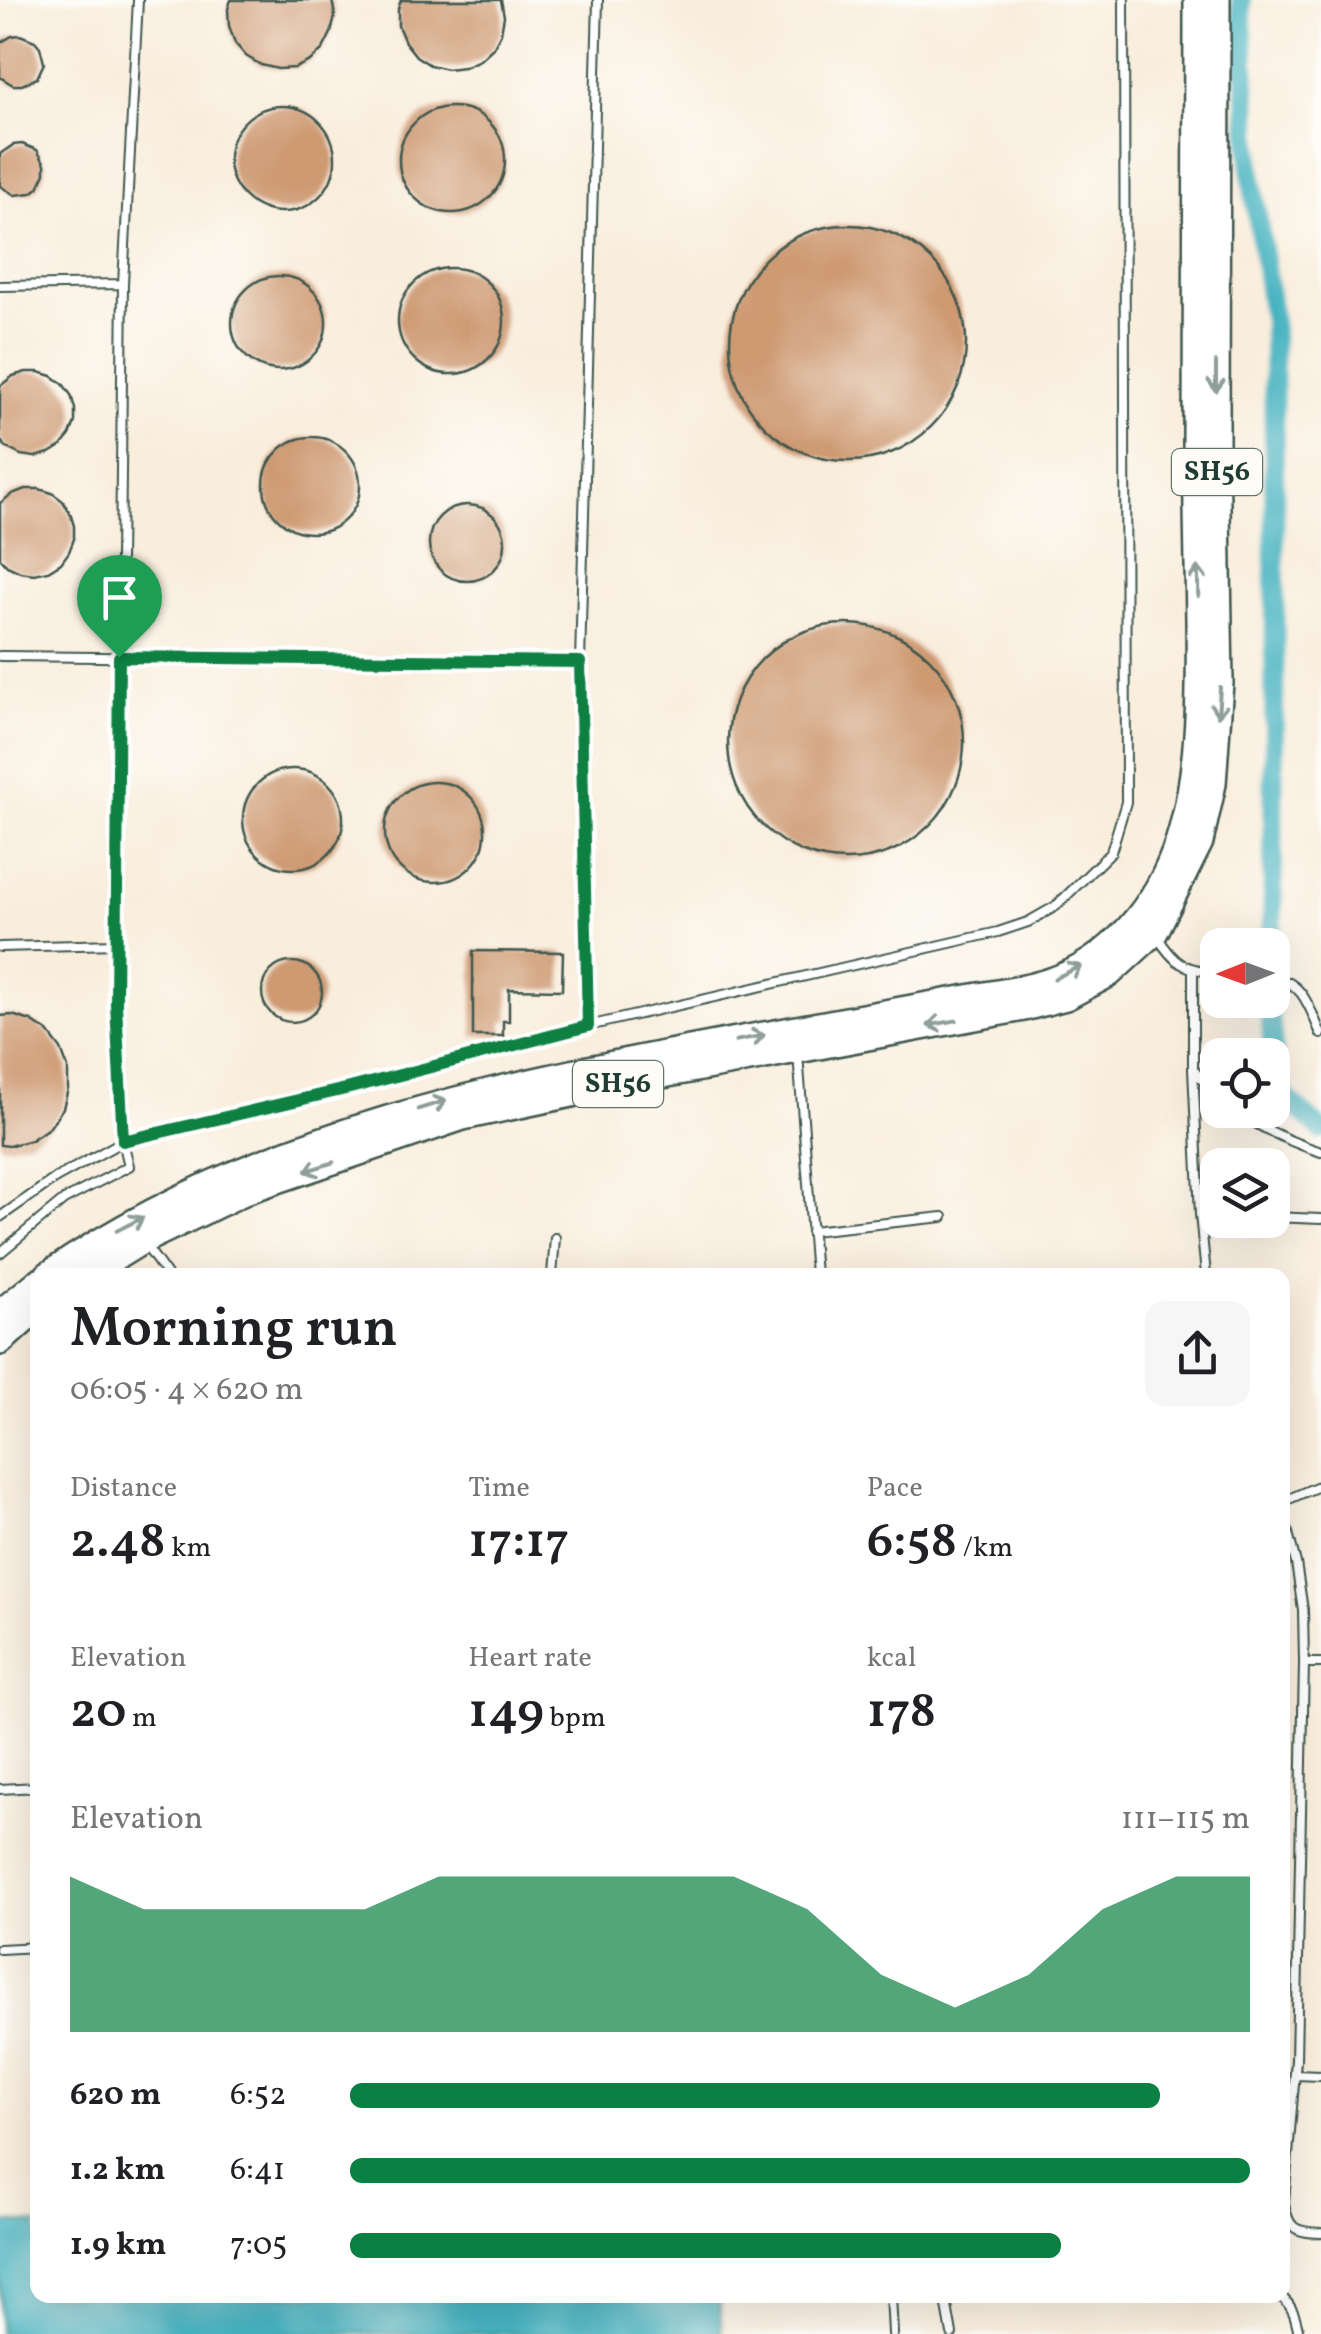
<!DOCTYPE html>
<html lang="en">
<head>
<meta charset="utf-8">
<style>
  body { margin:0; font-family:Vollkorn,serif; background:#f6f6f6; color:#202124; height:100vh; display:flex; flex-direction:column; font-size:38px; white-space:nowrap }
  * { box-sizing:border-box; margin:0 }
  p { font-size:32px; color:#757577 }
  .icon { flex:none; width:55px; height:55px; fill:none; stroke:currentColor; stroke-width:2; stroke-linecap:round; stroke-linejoin:round }
  .map { position:relative; flex:1; overflow:hidden }
  .side { position:absolute; left:30px; top:1268px; width:1260px; height:1035px; display:flex; flex-direction:column; background:#fff; border-radius:20px; box-shadow:0 10px 40px #0002 }
  .side>* { flex:none }
  .needle { width:65px; rotate:269deg }
  .tools { position:absolute; left:1200px; top:928px; display:grid; gap:20px }
  .tools a { display:grid; place-items:center; width:90px; height:90px; border-radius:20px; background:#fff; box-shadow:0 10px 40px #0002; font-size:50px }
  .pin { position:absolute; display:grid; place-items:center; width:85px; height:85px; color:#fff; margin:-102px -42px; border-radius:50% 50% 50% 0; rotate:-45deg; box-shadow:0 0 10px #0007 }
  .pin .icon { rotate:45deg }
  .round { display:grid; place-items:center; flex:none; width:105px; height:105px; border-radius:20px; background:#f6f6f6 }
  .headline { display:flex; align-items:center; justify-content:space-between; height:170px; padding:0 40px }
  h1 { font-size:55px; font-weight:600; line-height:75px }
  .figures { display:grid; grid-template-columns:repeat(3,1fr); gap:15px; height:170px; padding:10px 40px }
  .figures div { display:grid; align-content:center }
  .figures b { font-size:50px; font-weight:600 }
  .figures small { font-size:28px; font-weight:400 }
  .figures p { font-size:28px }
  .chart { height:280px; padding:20px 40px }
  .chart p { display:flex; justify-content:space-between }
  .chart svg { width:100%; height:180px; margin-top:10px; fill:#0b8043; opacity:.7 }
  ul { padding:0 40px; list-style:none; font-size:32px }
  li { display:grid; grid-template-columns:160px 120px 1fr; align-items:center; height:75px }
  li i { height:25px; border-radius:12px; background:#0b8043 }
  .map>svg:first-child { display:block }
</style>
</head>
<body>
<div class="map">
<svg width="1321" height="2334" viewBox="0 0 1321 2334">
  <rect width="100%" height="100%" fill="#fdfcf7"/>
  <filter id="ink" filterUnits="userSpaceOnUse"><feTurbulence type="fractalNoise" baseFrequency=".01" numOctaves="2"/><feDisplacementMap in="SourceGraphic" scale="20" xChannelSelector="R" yChannelSelector="G"/><feConvolveMatrix kernelMatrix="1 2 1 2 8 2 1 2 1" color-interpolation-filters="sRGB"/></filter>
  <filter id="wash" filterUnits="userSpaceOnUse"><feTurbulence type="fractalNoise" baseFrequency=".0048" numOctaves="4" result="noise"/><feDisplacementMap in="SourceGraphic" scale="40" xChannelSelector="R" yChannelSelector="G"/><feGaussianBlur stdDeviation="2.25" result="paint"/><feColorMatrix in="noise" values="0 0 0 0 0 0 0 0 0 0 0 0 0 0 0 0 0 1.4 0 .05"/><feComposite in="paint" operator="in"/></filter>
  <g filter="url(#wash)">
    <rect width="100%" height="100%" fill="#f9eddc"/>
    <path fill="#46b3c1" stroke="#32787a" stroke-width="2.5" d="M0 2222 37 2224 38 2295H719L722 2334H0Z"/>
    <g fill="none" stroke-linecap="round" stroke-linejoin="round">
      <path stroke="#46b3c1" stroke-width="20" d="M1241 0 1252 180 1273 321 1275 596 1272 980
        M1271 1000 1270 1016 1277 1089 1321 1130"/>
    </g>
    <g id="blocks">
      <path fill="#ce9a72" d="M231 0H332L335 16 331 33 323 49 310 61 295 68 278 69 261 65 246 56 235 43 229 26 228 9Z
        M401 0H501L504 16 501 33 493 48 480 60 464 67 447 69 430 65 416 56 405 42 398 26V9Z
        M20 35 35 41 40 47 44 63 37 78 22 85H13L0 77V43L12 36Z
        M229 159a53 53 0 1 1 106 0a53 53 0 1 1-106 0Z
        M399 160a53 53 0 1 1 106 0a53 53 0 1 1-106 0Z
        M22 144 37 150 45 164V173L38 188 31 193 15 195 0 186V154L13 145Z
        M730 343a118 118 0 1 1 236 0a118 118 0 1 1-236 0Z
        M398 321a53 53 0 1 1 106 0a53 53 0 1 1-106 0Z
        M232 323a47 47 0 1 1 94 0a47 47 0 1 1-94 0Z
        M26 372H39L52 376 63 384 71 395 75 409V422L70 435 61 446 49 453 35 457 21 455 7 448 0 440V386L13 376Z
        M264 485a48 48 0 1 1 96 0a48 48 0 1 1-96 0Z
        M25 489H39L52 493 63 501 70 513 74 526V539L69 552 61 563 48 571 34 574 20 572 7 566 0 558V503L12 494Z
        M429 543a38 38 0 1 1 76 0a38 38 0 1 1-76 0Z
        M728 742a118 118 0 1 1 236 0a118 118 0 1 1-236 0Z
        M243 819a50 50 0 1 1 100 0a50 50 0 1 1-100 0Z
        M385 832a50 50 0 1 1 100 0a50 50 0 1 1-100 0Z
        M473 951 563 952 562 990 509 989V1021H503V1036H473Z
        M262 992a30 30 0 1 1 60 0a30 30 0 1 1-60 0Z
        M12 1015 31 1021 48 1032 61 1049 68 1068V1089L63 1108 50 1127 31 1140 9 1146 0 1145V1016Z"/>
    </g>
  </g>
  <g filter="url(#ink)">
    <use href="#blocks" fill-opacity="0" stroke="#40574d" stroke-width="2.5"/>
    <g fill="none" stroke-linecap="round" stroke-linejoin="round">
      <defs>
        <path id="service" d="M0 286 123 284
          M0 656 580 662 598 0
          M580 662 588 1026
          M1157 936C1175 965 1184 969 1218 973
          M0 947 117 944
          M1193 970V1069L1200 1214 1218 1215
          M1272 978C1303 980 1310 1009 1321 1034
          M798 1054 815 1275
          M1194 1070 1218 1096
          M1235 1110C1262 1129 1290 1142 1321 1152
          M1200 1214 1206 1275
          M0 1217 56 1178 123 1141 350 1088 588 1026 998 932 1028 922 1056 906 1111 852 1126 802 1124 0
          M1272 1217 1321 1219
          M811 1231 943 1217
          M146 1246 167 1275
          M0 1253 64 1200 129 1166 123 1141 116 1004 119 657 123 284 138 0
          M552 1275 555 1238
          M1282 1502 1321 1485
          M1282 1510 1296 1563 1303 1610 1304 1663 1296 2060 1284 2202C1288 2229 1295 2232 1321 2233
          M1304 1663H1321
          M0 1789 38 1787
          M0 1949 38 1947
          M1295 2075 1321 2076
          M891 2295 893 2334
          M945 2295 952 2334
          M1279 2295C1293 2305 1296 2318 1299 2334"/>
        <path id="primary" d="M48 1275C266 1124 535 1078 791 1030 849 1019 908 1009 967 998 997 993 1030 989 1059 978 1121 953 1165 893 1182 829 1200 762 1200 690 1199 620 1198 564 1197 508 1196 452 1195 302 1197 151 1197 0
          M87 1275 142 1241 248 1190 463 1117 652 1077 1024 1008 1066 997 1109 974 1155 932 1200 842 1213 784 1220 683 1216 450 1217 0
          M0 1313 38 1282
          M0 1342 38 1308"/>
      </defs>
      <use href="#service" stroke="#40574d" stroke-width="12"/>
      <use href="#primary" stroke="#40574d" stroke-width="30"/>
      <use href="#service" stroke="#fff" stroke-width="8"/>
      <use href="#primary" stroke="#fff" stroke-width="25"/>
    </g>
    <defs><path id="oneway-shaft" d="M-6 0H5M1.5-3L5.5 0L1.5 3" fill="none" stroke-width="1.6" stroke-linecap="round" stroke-linejoin="round" transform="scale(2.5)"/></defs>
    <g stroke="#8f9e9a">
      <use href="#oneway-shaft" transform="translate(1216 377) rotate(90)"/>
      <use href="#oneway-shaft" transform="translate(1198 581) rotate(-91)"/>
      <use href="#oneway-shaft" transform="translate(1219 702) rotate(94)"/>
      <use href="#oneway-shaft" transform="translate(1068 972) rotate(-26)"/>
      <use href="#oneway-shaft" transform="translate(942 1023) rotate(170)"/>
      <use href="#oneway-shaft" transform="translate(750 1038) rotate(-11)"/>
      <use href="#oneway-shaft" transform="translate(432 1105) rotate(-17)"/>
      <use href="#oneway-shaft" transform="translate(319 1167) rotate(162)"/>
      <use href="#oneway-shaft" transform="translate(130 1224) rotate(-27)"/>
    </g>
  </g>
  <g fill="none" stroke-linecap="round" stroke-linejoin="round" filter="url(#ink)">
    <defs>
      <path id="route" d="M119 657 580 662 588 1026 350 1088 123 1141 116 1004Z"/>
    </defs>
    <use href="#route" stroke="#fff" stroke-width="20"/>
    <use href="#route" stroke="#0b8043" stroke-width="12"/>
  </g>
  <g text-anchor="middle" dominant-baseline="central" stroke-width="8" stroke-linejoin="round" paint-order="stroke">
    <g fill="#fdfcf7" stroke="#62766e" stroke-width="2.5">
      <rect x="1172" y="449" width="90" height="46" rx="8"/>
      <rect x="573" y="1061" width="90" height="46" rx="8"/>
    </g>
    <g font-size="28" font-weight="bold" fill="#1f3d34">
      <text x="1217" y="472">SH56</text>
      <text x="618" y="1084">SH56</text>
    </g>
  </g>
</svg>
<div class="tools">
<a><svg class="needle" viewBox="-14 -14 28 28"><path d="M0-13l5 13h-10z" fill="#e53935"/><path d="M0 13l5-13h-10z" fill="#757577"/></svg></a>
<a><svg class="icon" aria-label="locate" viewBox="0 0 24 24"><circle cx="12" cy="12" r="6"/><path d="M12 2v4M12 18v4M2 12h4M18 12h4"/></svg></a>
<a><svg class="icon" aria-label="layers" viewBox="0 0 24 24"><path d="M12 4l9 5-9 5-9-5zM3 14l9 5 9-5"/></svg></a>
</div>
<div class="pin" style="left:119px;top:657px;background:#1e9e55"><svg class="icon" aria-label="arrive" viewBox="0 0 24 24"><path d="M6 21V4h12l-3 4 3 4H6"/></svg></div>
<section class="side">
<div class="headline"><div><h1>Morning run</h1><p>06:05 · 4 × 620 m</p></div><a class="round"><svg class="icon" aria-label="share" viewBox="0 0 24 24"><path d="M12 15V3M7 8l5-5 5 5M5 13v7h14v-7"/></svg></a></div>
<div class="figures">
<div><p>Distance</p><b>2.48<small> km</small></b></div>
<div><p>Time</p><b>17:17</b></div>
<div><p>Pace</p><b>6:58<small> /km</small></b></div>
</div>
<div class="figures">
<div><p>Elevation</p><b>20<small> m</small></b></div>
<div><p>Heart rate</p><b>149<small> bpm</small></b></div>
<div><p>kcal</p><b>178</b></div>
</div>
<div class="chart"><p><span>Elevation</span>111–115 m</p>
<svg viewBox="0 0 160 44" preserveAspectRatio="none"><path d="M0 44V6L10 14L20 14L30 14L40 14L50 6L60 6L70 6L80 6L90 6L100 14L110 30L120 38L130 30L140 14L150 6L160 6V44z"/></svg>
</div>
<ul>
<li><b>620 m</b>6:52<i style="width:90%"></i></li>
<li><b>1.2 km</b>6:41<i style="width:100%"></i></li>
<li><b>1.9 km</b>7:05<i style="width:79%"></i></li>
</ul>
</section>
</div>
</body>
</html>
